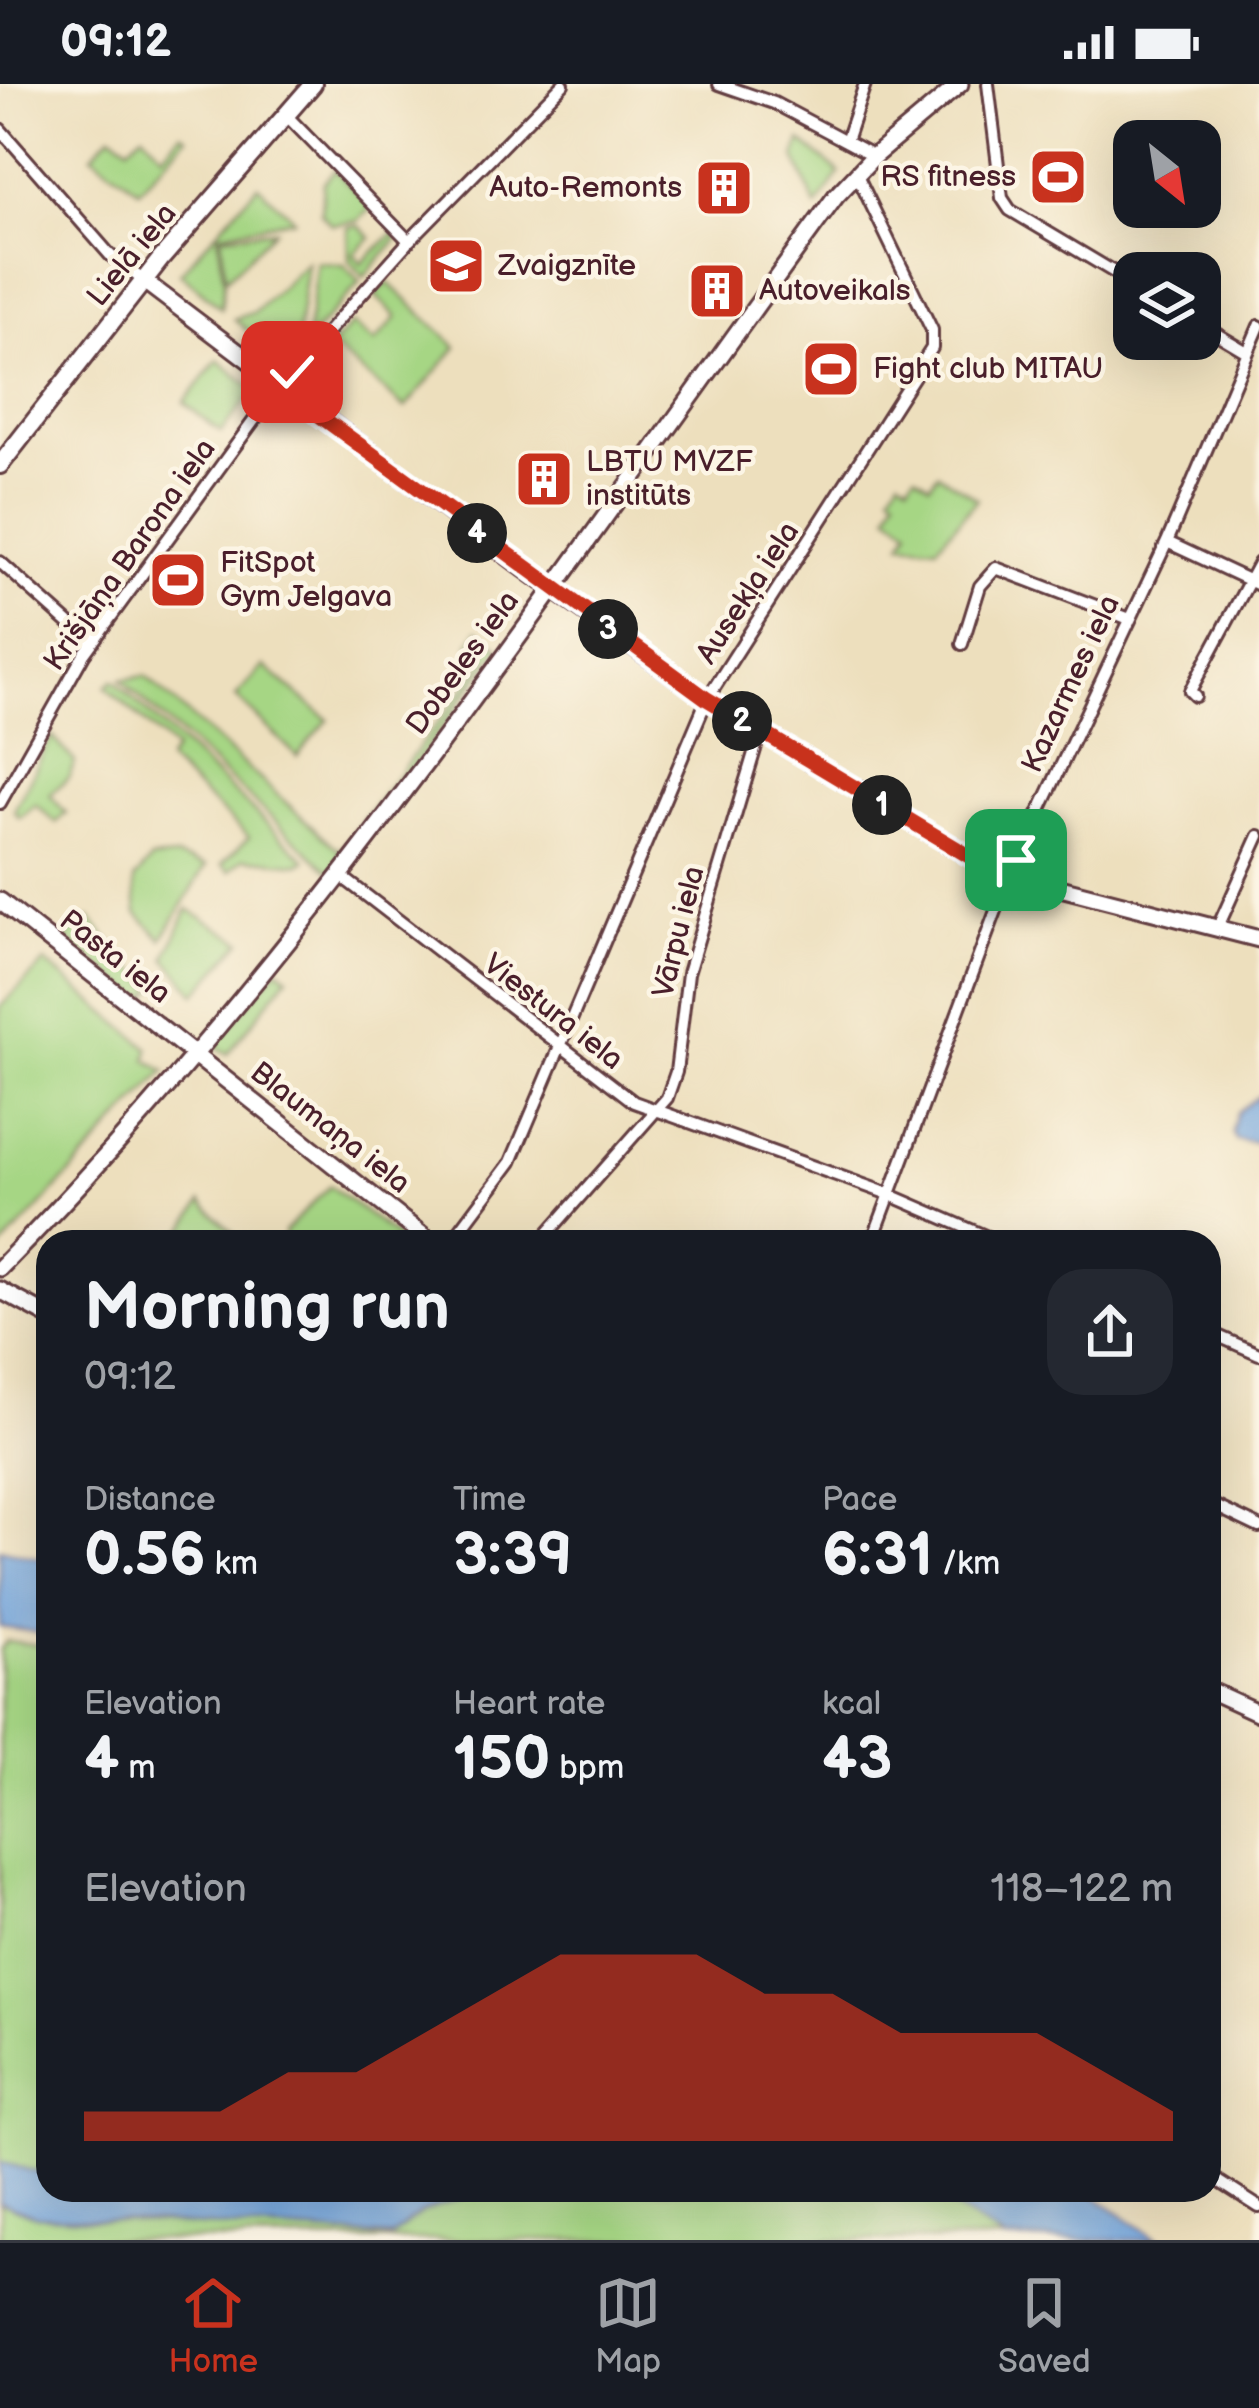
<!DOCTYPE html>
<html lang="en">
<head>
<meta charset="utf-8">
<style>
  body { margin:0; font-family:"Balsamiq Sans",sans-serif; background:#242831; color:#f1f3f6; height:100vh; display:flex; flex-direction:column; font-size:45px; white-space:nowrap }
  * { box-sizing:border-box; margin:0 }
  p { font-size:39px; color:#9ea1a6 }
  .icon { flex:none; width:66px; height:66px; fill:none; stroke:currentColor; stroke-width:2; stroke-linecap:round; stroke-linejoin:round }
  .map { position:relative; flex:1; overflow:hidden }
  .drawer { position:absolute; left:36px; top:1146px; width:1185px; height:972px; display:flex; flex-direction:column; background:#171b24; border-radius:36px; box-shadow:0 12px 48px #0002 }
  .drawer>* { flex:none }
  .needle { width:78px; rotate:150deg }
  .tools { position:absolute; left:1113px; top:36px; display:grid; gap:24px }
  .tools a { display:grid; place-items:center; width:108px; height:108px; border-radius:24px; background:#171b24; box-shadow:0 12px 48px #0002; font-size:60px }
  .pin { position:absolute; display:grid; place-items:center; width:102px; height:102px; color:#fff; margin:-51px; border-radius:24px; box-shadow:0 6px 18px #0006 }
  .km { position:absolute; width:60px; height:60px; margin:-30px; border-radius:50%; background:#222; color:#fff; font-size:33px; line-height:60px; text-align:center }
  .round { display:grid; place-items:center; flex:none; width:126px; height:126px; border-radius:36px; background:#242831 }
  .headline { display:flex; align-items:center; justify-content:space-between; height:204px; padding:0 48px }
  h1 { font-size:66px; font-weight:700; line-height:90px }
  .metrics { display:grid; grid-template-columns:repeat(3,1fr); gap:18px; height:204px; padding:12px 48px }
  .metrics div { display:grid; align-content:center }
  .metrics b { font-size:60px; font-weight:700 }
  .metrics small { font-size:33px; font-weight:400 }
  .metrics p { font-size:33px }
  .chart { height:336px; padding:24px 48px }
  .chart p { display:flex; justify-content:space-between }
  .chart svg { width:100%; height:216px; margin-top:12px; fill:#c8321e; opacity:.7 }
  .status { display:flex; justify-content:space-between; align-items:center; height:84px; padding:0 60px; background:#171b24; direction:ltr }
  .status svg { height:33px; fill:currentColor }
  .dock { display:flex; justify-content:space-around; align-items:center; height:168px; border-top:3px solid #363941; background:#171b24; font-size:33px; color:#9ea1a6 }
  .dock a { display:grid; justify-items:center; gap:6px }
  .dock .current { color:#c8321e }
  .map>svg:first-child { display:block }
</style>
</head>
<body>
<div class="status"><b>09:12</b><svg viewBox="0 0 49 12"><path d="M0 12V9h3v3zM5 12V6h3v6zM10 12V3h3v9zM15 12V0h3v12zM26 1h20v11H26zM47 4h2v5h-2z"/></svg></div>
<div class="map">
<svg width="1259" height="2156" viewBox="0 0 1259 2156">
  <rect width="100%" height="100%" fill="#fcf5e5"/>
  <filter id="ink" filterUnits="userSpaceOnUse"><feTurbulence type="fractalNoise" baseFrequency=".00833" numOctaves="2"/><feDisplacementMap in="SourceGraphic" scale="24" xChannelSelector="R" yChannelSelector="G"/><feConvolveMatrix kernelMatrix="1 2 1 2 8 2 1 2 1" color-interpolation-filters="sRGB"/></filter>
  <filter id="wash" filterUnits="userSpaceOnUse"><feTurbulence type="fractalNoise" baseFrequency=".004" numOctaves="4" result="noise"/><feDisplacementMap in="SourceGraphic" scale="48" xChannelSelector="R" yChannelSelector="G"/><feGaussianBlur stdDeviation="2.7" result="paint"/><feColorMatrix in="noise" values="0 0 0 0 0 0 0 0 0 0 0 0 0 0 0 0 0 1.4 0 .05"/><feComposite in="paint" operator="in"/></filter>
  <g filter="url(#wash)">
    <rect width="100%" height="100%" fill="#eddfbd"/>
    <path fill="#a6d684" stroke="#787a58" stroke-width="3" d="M143 49 163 70 181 49 187 53 139 106 92 71 111 50 129 62Z
      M801 57 840 89 816 123 795 73Z
      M335 86 371 124 358 137 332 141 321 129 323 99Z
      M258 101 294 135 218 150 224 199 221 224 180 189Z
      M359 142 371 154 354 170 362 179 394 149 398 154 364 193 349 176 348 143Z
      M275 146 226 195 221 152Z
      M307 178 295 270 287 279 234 235 255 228Z
      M317 178 344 181 360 198 306 258Z
      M388 198 457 263 405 324 331 262 352 240 375 258 397 233 375 211Z
      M218 276 255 306 221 348 184 319Z
      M938 389 977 415 937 462 902 459 910 445 889 430 897 412 891 408 900 393 909 399 915 390 930 400Z
      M478 546 500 564 353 766 339 773 333 790 121 596 145 592 340 767 487 574 469 561Z
      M264 582 328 636 297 672 236 613Z
      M113 596 306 776 300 780 244 774 230 787 222 780 249 753 167 677 175 666 106 603Z
      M52 652 75 678 69 693 50 711 66 729 56 739 36 721 20 734 14 727Z
      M177 773 206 782 162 855 137 829 134 796 152 775Z
      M188 825 242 857 196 910 166 874Z
      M89 834 154 906 143 916 65 854Z
      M45 878 149 964 147 976 165 987 0 1166V923Z
      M278 884 288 892 228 970 214 961Z
      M330 1102 404 1158H287L284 1148Z
      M202 1118 242 1158H176Z
      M7 1557 48 1562 45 2092 0 2078V1565Z
      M481 2106H926L1005 2156H0V2119L37 2132 390 2153 421 2129Z"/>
    <path fill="#70a3dc" stroke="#5d6184" stroke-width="3" d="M1259 1012V1059L1236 1056 1232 1048 1237 1028Z
      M0 1465 48 1476V1550L0 1543Z
      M0 2078 48 2091V2106H360L398 2117 431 2106H481L421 2129 391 2153 37 2132 0 2119Z
      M926 2106H1086L1159 2156H1005Z"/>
  </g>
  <g filter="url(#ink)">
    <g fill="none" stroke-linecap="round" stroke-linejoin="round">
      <defs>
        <path id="street" d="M719 0 774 19 874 72
          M988 0 1002 114 1010 126 1134 200
          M286 31 409 157
          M0 45 110 171 144 197
          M846 57 865 0
          M1200 240 1247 268
          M1167 458 1259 501
          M0 478 91 559
          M962 560 980 502 996 484 1127 534
          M1195 612 1190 607 1259 479
          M0 719 84 570 279 302 409 157 563 0
          M341 792 634 1018 886 1109 999 1158
          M1217 845 1259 752
          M451 1158 511 1078 707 615 932 264V246L856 89
          M540 1158 667 1014 676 988 688 889 760 649
          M872 1158 1009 792 1167 458 1259 242
          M1209 1248 1259 1270
          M1209 1419 1259 1443
          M1209 2091 1259 2123"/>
        <path id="secondary" d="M144 197 523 484 707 615 994 787 1259 855
          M0 817 431 1158
          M0 1184C319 861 568 477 836 112L874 72 960 0
          M0 1206 48 1232
          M1209 1606 1259 1629"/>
        <path id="primary" d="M0 381 160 176 313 0"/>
      </defs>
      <use href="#street" stroke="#623c41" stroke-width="16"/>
      <use href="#secondary" stroke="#623c41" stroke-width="21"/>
      <use href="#primary" stroke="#623c41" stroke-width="22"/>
      <use href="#street" stroke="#fff" stroke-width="10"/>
      <use href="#secondary" stroke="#fff" stroke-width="15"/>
      <use href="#primary" stroke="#fff" stroke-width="16"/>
    </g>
  </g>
  <g fill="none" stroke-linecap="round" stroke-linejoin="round" filter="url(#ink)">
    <defs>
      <path id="route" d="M292 288 279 302 707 615 994 787 1009 792 1016 776"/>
    </defs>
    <use href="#route" stroke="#fff" stroke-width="24"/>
    <use href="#route" stroke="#c8321e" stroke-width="15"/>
  </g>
  <defs>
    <symbol id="stadium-square" viewBox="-11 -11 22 22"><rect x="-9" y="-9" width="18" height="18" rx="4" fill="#c8321e" stroke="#fcf5e5"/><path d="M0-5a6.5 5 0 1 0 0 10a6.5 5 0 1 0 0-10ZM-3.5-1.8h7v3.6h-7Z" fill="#fff"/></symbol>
    <symbol id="building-square" viewBox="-11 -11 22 22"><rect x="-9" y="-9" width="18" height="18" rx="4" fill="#c8321e" stroke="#fcf5e5"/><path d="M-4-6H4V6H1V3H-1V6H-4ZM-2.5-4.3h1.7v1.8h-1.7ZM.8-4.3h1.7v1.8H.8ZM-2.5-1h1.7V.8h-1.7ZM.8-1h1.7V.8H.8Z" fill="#fff"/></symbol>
    <symbol id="school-square" viewBox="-11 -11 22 22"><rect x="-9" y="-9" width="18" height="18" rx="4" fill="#c8321e" stroke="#fcf5e5"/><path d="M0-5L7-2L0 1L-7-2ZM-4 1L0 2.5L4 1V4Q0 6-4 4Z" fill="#fff"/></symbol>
  </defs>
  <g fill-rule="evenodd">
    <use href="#stadium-square" x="1025" y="60" width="66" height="66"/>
    <use href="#building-square" x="691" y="71" width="66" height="66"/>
    <use href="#school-square" x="423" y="149" width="66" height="66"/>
    <use href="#building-square" x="684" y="174" width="66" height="66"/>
    <use href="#stadium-square" x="798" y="252" width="66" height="66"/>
    <use href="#building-square" x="511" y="362" width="66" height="66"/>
    <use href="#stadium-square" x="145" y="463" width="66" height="66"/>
  </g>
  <g text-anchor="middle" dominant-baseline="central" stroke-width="9" stroke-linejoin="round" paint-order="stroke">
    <g font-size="30" fill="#4a1f2b" stroke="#fcf5e5" text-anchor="start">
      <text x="1016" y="93" text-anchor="end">RS fitness</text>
      <text x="682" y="104" text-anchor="end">Auto-Remonts</text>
      <text x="498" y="182">Zvaigznīte</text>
      <text x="759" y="207">Autoveikals</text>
      <text x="873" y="285">Fight club MITAU</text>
      <text x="586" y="378">LBTU MVZF<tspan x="586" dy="34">institūts</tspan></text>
      <text x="220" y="479">FitSpot<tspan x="220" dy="34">Gym Jelgava</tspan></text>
    </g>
    <g font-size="30" fill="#4a1f2b" stroke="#fcf5e5">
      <text transform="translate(132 171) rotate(-51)">Lielā iela</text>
      <text transform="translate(130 471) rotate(-55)">Krišjāņa Barona iela</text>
      <text transform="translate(748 509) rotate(-57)">Ausekļa iela</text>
      <text transform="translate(463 579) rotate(-54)">Dobeles iela</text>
      <text transform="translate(1071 600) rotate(-65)">Kazarmes iela</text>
      <text transform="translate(679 848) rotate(-76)">Vārpu iela</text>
      <text transform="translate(115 873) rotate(38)">Pasta iela</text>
      <text transform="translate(553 928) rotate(38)">Viestura iela</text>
      <text transform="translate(330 1044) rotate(38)">Blaumaņa iela</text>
    </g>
  </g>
</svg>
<div class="tools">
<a><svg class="needle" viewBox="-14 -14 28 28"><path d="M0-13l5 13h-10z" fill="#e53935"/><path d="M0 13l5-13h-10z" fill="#9ea1a6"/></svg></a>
<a><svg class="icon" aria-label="layers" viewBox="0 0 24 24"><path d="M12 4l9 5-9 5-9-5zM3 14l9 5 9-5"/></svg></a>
</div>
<div class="pin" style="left:1016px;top:776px;background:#1e9e55"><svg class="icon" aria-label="arrive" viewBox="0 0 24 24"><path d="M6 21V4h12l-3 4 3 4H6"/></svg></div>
<div class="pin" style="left:292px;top:288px;background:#d93025"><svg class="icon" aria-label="check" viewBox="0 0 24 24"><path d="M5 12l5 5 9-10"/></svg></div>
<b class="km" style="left:882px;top:721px">1</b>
<b class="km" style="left:742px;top:637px">2</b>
<b class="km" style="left:608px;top:545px">3</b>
<b class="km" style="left:477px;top:449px">4</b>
<section class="drawer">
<div class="headline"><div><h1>Morning run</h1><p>09:12</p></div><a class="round"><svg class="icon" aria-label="share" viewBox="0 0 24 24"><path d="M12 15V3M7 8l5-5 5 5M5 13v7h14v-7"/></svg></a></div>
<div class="metrics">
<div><p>Distance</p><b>0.56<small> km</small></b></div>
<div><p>Time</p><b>3:39</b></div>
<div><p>Pace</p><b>6:31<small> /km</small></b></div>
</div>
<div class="metrics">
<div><p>Elevation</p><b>4<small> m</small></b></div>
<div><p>Heart rate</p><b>150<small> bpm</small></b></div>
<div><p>kcal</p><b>43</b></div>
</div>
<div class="chart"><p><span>Elevation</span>118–122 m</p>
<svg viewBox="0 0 160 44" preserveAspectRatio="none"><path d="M0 44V38L10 38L20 38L30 30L40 30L50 22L60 14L70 6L80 6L90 6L100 14L110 14L120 22L130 22L140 22L150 30L160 38V44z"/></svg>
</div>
</section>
</div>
<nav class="dock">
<a class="current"><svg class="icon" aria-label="home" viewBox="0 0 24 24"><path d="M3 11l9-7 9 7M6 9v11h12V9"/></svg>Home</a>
<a><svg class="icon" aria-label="map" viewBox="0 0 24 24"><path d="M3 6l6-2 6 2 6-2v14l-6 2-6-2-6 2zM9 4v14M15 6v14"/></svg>Map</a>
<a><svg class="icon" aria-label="saved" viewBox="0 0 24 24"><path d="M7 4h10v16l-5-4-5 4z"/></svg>Saved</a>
</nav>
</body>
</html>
